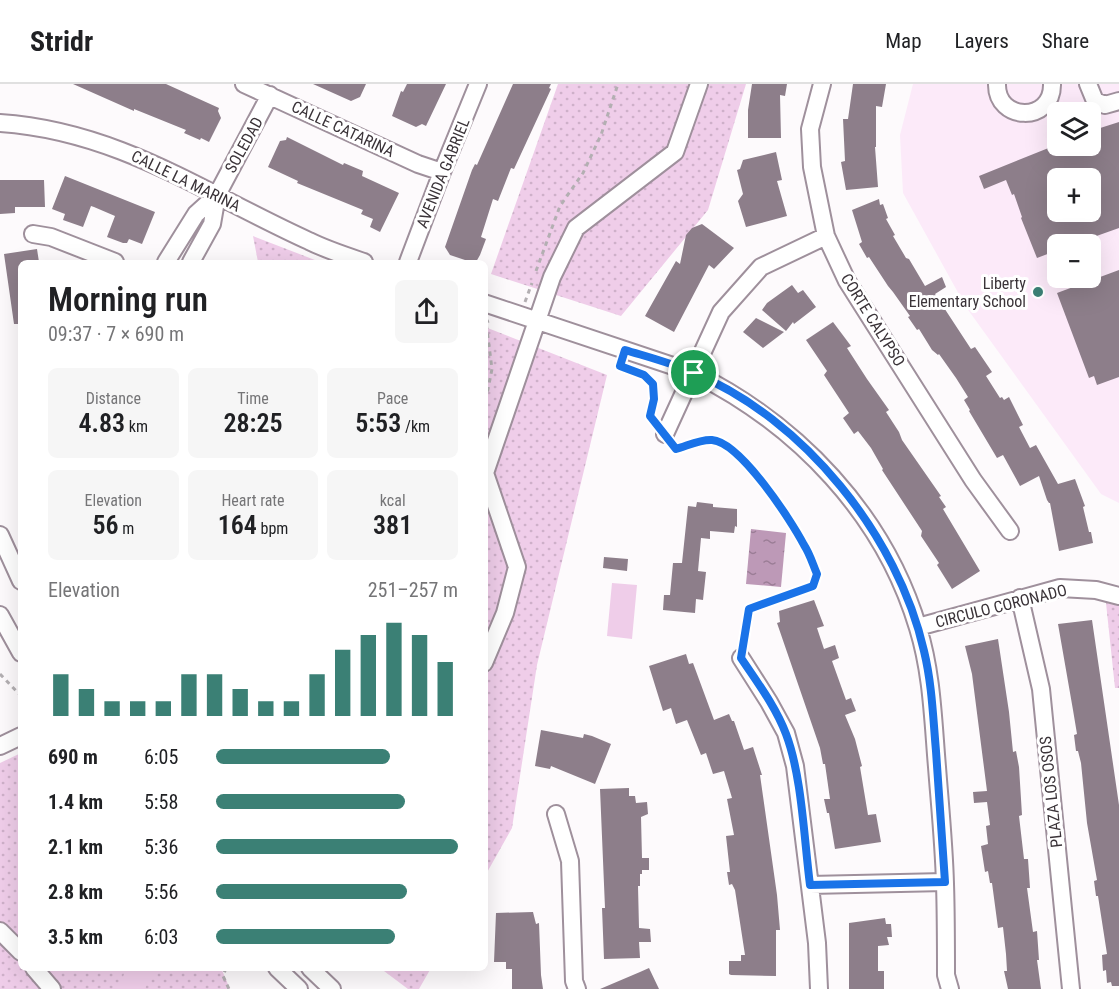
<!DOCTYPE html>
<html lang="en">
<head>
<meta charset="utf-8">
<style>
  body { margin:0; font-family:"Roboto Condensed",sans-serif; background:#f6f6f6; color:#202124; height:100vh; display:flex; flex-direction:column; font-size:22px; white-space:nowrap }
  * { box-sizing:border-box; margin:0 }
  p { font-size:20px; color:#757577 }
  .icon { flex:none; width:33px; height:33px; fill:none; stroke:currentColor; stroke-width:2; stroke-linecap:round; stroke-linejoin:round }
  .map { position:relative; flex:1; overflow:hidden }
  .side { position:absolute; left:18px; top:176px; width:470px; height:711px; display:flex; flex-direction:column; background:#fff; border-radius:9px; box-shadow:0 6px 24px #0002 }
  .side>* { flex:none }
  .controls { position:absolute; left:1047px; top:18px; display:grid; gap:12px }
  .controls a { display:grid; place-items:center; width:54px; height:54px; border-radius:9px; background:#fff; box-shadow:0 6px 24px #0002; font-size:30px }
  .pin { position:absolute; display:grid; place-items:center; width:51px; height:51px; color:#fff; margin:-26px; border:3px solid #fff; border-radius:50%; box-shadow:0 2px 6px #0007 }
  .round { display:grid; place-items:center; flex:none; width:63px; height:63px; border-radius:9px; background:#f6f6f6 }
  .head { display:flex; align-items:center; justify-content:space-between; height:102px; padding:0 30px }
  h1 { font-size:33px; font-weight:600; line-height:45px }
  .metrics { display:grid; grid-template-columns:repeat(3,1fr); gap:9px; height:102px; padding:6px 30px }
  .metrics div { display:grid; align-content:center; border-radius:9px; background:#f6f6f6; text-align:center }
  .metrics b { font-size:26px; font-weight:600 }
  .metrics small { font-size:16px; font-weight:400 }
  .metrics p { font-size:16px }
  .chart { height:168px; padding:12px 30px }
  .chart p { display:flex; justify-content:space-between }
  .chart svg { width:100%; height:108px; margin-top:6px; stroke:#3b8075; stroke-width:6 }
  ul { padding:0 30px; list-style:none; font-size:20px }
  li { display:grid; grid-template-columns:96px 72px 1fr; align-items:center; height:45px }
  li i { height:15px; border-radius:8px; background:#3b8075 }
  header { display:flex; align-items:center; gap:36px; box-sizing:border-box; height:84px; padding:0 30px; background:#fff; border-bottom:2px solid #e0e0e0 }
  header strong { font-size:28px }
  nav { display:flex; gap:33px; margin-inline-start:auto; font-size:21px }
  .map>svg:first-child { display:block }
</style>
</head>
<body>
<header>
<strong>Stridr</strong>
<nav><a>Map</a><a>Layers</a><a>Share</a></nav>
</header>
<div class="map">
<svg width="1119" height="905" viewBox="0 0 1119 905">
  <defs>
    <pattern id="park-dots" width="8" height="8" patternUnits="userSpaceOnUse" patternTransform="scale(1.5)"><rect width="8" height="8" fill="#efcde9"/><path d="M2 2h.1M6 6h.1" fill="none" stroke="#ceb0c9" stroke-width="1.8" stroke-linecap="round"/></pattern>
    <pattern id="water-ripples" width="26" height="14" patternUnits="userSpaceOnUse" patternTransform="scale(1.5)"><rect width="26" height="14" fill="#bd99b7"/><path d="M2 4q2-2 4 0t4 0M15 11q2-2 4 0t4 0" fill="none" stroke="#9b7d96"/></pattern>
  </defs>
  <rect width="100%" height="100%" fill="#fdfafc"/>
  <path fill="#fceaf9" fill-rule="evenodd" d="M913 0H1119V419L1101 410 966 223 903 109 900 51ZM1058 28H1090V62H1058ZM1058 94H1090V128H1058ZM1058 160H1090V194H1058Z"/>
  <path fill="url(#park-dots)" d="M558 0H746L708 126 621 232 491 190Z
    M253 152 320 178H258Z
    M485 243 607 291 537 581 512 744 485 792Z
    M1106 519 1119 522V604H1115Z
    M21 669V884H221L230 905H0V679Z
    M380 884H431L419 905H408Z"/>
  <path fill="#efcde9" d="M612 499 637 501 632 555 607 552Z
    M126 884H152L145 905H119Z"/>
  <path fill="url(#water-ripples)" d="M751 445 786 449 781 503 746 500Z"/>
  <path fill="#8d7e8a" fill-rule="evenodd" d="M73 0H166L219 24 218 27 221 34 209 58 201 54 200 56 184 49 186 46 134 25V27Z
    M313 0H366L360 13 351 17Z
    M407 0H446L426 42 422 40 416 43 392 32 401 7 403 8Z
    M513 0H551L549 4 551 5 514 85 511 84 498 117 493 115 481 153 486 155 480 171 476 178H471L450 171 445 163 472 86 475 80 477 81Z
    M752 0H787L785 12 780 11 781 54H748V26Z
    M853 0H886L882 23 876 22V63H875L878 103 846 106 841 78 845 77 843 35H848Z
    M1119 38V144L1074 160H1058V166L1037 174 1021 134 1022 133 1014 110 1012 111 1006 96 984 105 979 92 1056 61 1075 62 1076 64 1090 62V58L1098 55 1094 46ZM1058 94H1090V128H1058Z
    M287 53 343 81 344 79 363 87 362 92 399 109 380 148 370 143 373 135 361 130 363 126 297 99 298 97 268 83 280 57 286 56Z
    M776 68 782 96 777 97 787 132 746 143 738 117 743 110 737 86 740 85 743 76Z
    M65 92 155 128 142 160 129 155 127 159H123L107 153 115 132 94 123 91 122 83 143 63 136 65 130 52 125Z
    M0 96H44L45 123H15V129L0 130Z
    M879 115 880 121 883 120 888 134 886 135 895 151 893 152 906 174 909 175 925 202 942 193 946 203 935 210 971 265 975 263 992 288 986 292 1000 314 1002 313 1004 316 1009 313 1023 341 1019 343 1030 364 1036 361 1058 400 1075 395 1085 422 1083 423 1089 448H1091L1093 459 1059 467 1050 419H1049L1047 416 1039 392 1020 402 1003 371 997 374 969 327 970 326 964 316 968 313 956 294 939 270 938 271 932 266 919 245 917 246 908 233 910 232 893 208 888 202 869 173 867 174 859 160 862 158 852 126Z
    M702 140 734 164 714 185 709 181 674 248 645 232 676 177 680 180 686 151 692 144Z
    M37 165 39 178H21V240H14L4 170Z
    M1119 186V293L1097 301 1094 292 1089 294 1057 209Z
    M792 201 798 209 803 206 816 223 794 240 793 238 786 247 762 226 767 219Z
    M756 234 784 248 763 264 743 248Z
    M833 238 851 262 847 264 867 295 889 326 886 328 899 348 902 356 941 412 939 413 946 423 943 425 980 487 952 505 937 481 939 479 921 452 922 447 882 386 883 385 871 364 858 347 854 350 843 334 849 329 824 291 827 287 806 256Z
    M697 418 713 420V423L737 425V443L735 442 734 449 710 447V455L701 454 698 487 706 488 703 516 696 515 695 529 663 526 664 511H670L673 479H682L688 422 696 423Z
    M604 473 628 475 627 487 603 484Z
    M814 516 824 542 817 544 824 565 835 561 839 574 832 577 846 616 851 614 856 627 845 631 855 655 862 682 860 683 868 731 876 730 881 758 835 765 829 729H827L824 715H830L825 680H823L820 664 777 539 780 538 779 527Z
    M1092 536 1119 721V902H1112L1111 898 1107 899 1106 886 1103 887 1102 871 1107 870 1098 812H1096L1094 797 1097 796 1087 739 1081 679 1078 667H1076L1074 651 1077 650 1073 626 1058 540Z
    M998 555 1009 628 1013 668 1016 667 1019 683 1022 731 1019 732 1024 775H1028L1030 804H1027L1033 848 1037 847 1039 876H1037L1041 905H1008L1004 887H1007L1006 870 1003 843 998 844 992 799H990L988 787 985 788 981 762 988 760 986 742 990 741 987 718 974 719 973 708 987 707 972 590 965 562Z
    M686 570 689 580 693 579 714 636 729 630 732 637H734L744 666 753 663 762 691H760L777 811 780 846H776V892L731 891 729 890V877H741V871H745L735 806 732 800 729 801 727 788H730L726 752 734 751 727 715 732 714 724 687 713 690 706 669 701 671 687 636 676 640 671 624 663 627 649 582Z
    M541 646 583 654 584 650 592 652 611 660 595 700 551 682 550 685 535 682Z
    M629 704V712H635L636 719 647 718 648 730 641 733 642 774H649V786H642V790H640V802H638L639 844 650 845 651 858H639L640 874 604 875 602 824H605L600 705Z
    M533 828 536 840 539 839 541 891 543 905H512V885H506V878H494L496 829Z
    M885 834 886 840H891L892 853H887L889 861 878 862V887H884V905H849V839Z
    M649 884 659 905H600L640 888Z"/>
  <g fill="none" stroke-linecap="round" stroke-linejoin="round">
    <defs>
      <path id="minor" d="M244 0 418 80 442 88
        M822 0 810 45 812 83 826 152 847 197 973 396 1010 447
        M997 0C996 38 1053 39 1052 0
        M1088 0 1095 17 1105 21 1119 17
        M0 39C119 47 205 110 309 157 327 166 346 172 364 178
        M33 150 51 153 115 178
        M166 178 196 130 217 111 270 11
        M191 178 212 140 217 111
        M408 178 442 88 478 0
        M484 219 694 289C798 341 884 430 918 544 932 589 933 636 937 683 940 722 944 761 945 800 946 830 946 860 946 891L950 905
        M665 350 721 228 761 183 826 152
        M0 451 21 497
        M1020 514 1041 605 1071 905
        M0 531 21 569
        M918 543 1060 504 1096 506 1119 512
        M741 574 769 618 786 649 795 682 817 859 819 905
        M484 579 505 529 517 483 485 389 552 193 576 144 675 68 699 0
        M0 662 21 652
        M556 730 570 777 574 897 577 905
        M810 801 945 798
        M0 847 21 868
        M34 884 52 905
        M277 884 299 905
        M310 884 332 905"/>
    </defs>
    <use href="#minor" stroke="#9f909c" stroke-width="20"/>
    <path stroke="#b3afb2" stroke-width="3" stroke-dasharray="4.5 4.5" stroke-linecap="butt" d="M536 187 560 122 583 89 601 51 618 0
      M525 218 532 199
      M621 283 644 291 653 300 654 315 650 332 655 338
      M484 325 492 285 486 238 489 237
      M674 362 676 365C687 362 701 355 712 356 740 358 791 436 804 461 810 470 813 481 817 490L813 502 749 525 743 561
      M0 590 21 612
      M226 884 223 892 229 905"/>
    <use href="#minor" stroke="#fff" stroke-width="16"/>
  </g>
  <g fill="none" stroke-linecap="round" stroke-linejoin="round">
    <defs>
      <path id="route" d="M625 266C648 273 672 279 694 289 804 335 898 452 924 567 932 600 933 633 936 667 939 711 942 755 945 798L810 801C804 755 802 692 786 650 776 623 757 598 741 574L749 525 813 502 817 490C813 481 810 470 804 461 791 436 740 358 712 356 701 355 687 362 676 365L650 332 654 315 653 300 644 291 620 282Z"/>
    </defs>
    <use href="#route" stroke="#fff" stroke-width="12"/>
    <use href="#route" stroke="#1a73e8" stroke-width="8"/>
  </g>
  <circle fill="#3b8075" stroke="#fff" stroke-width="2" cx="1038" cy="208" r="6"/>
  <g text-anchor="middle" dominant-baseline="central" stroke-width="6" stroke-linejoin="round" paint-order="stroke">
    <g font-size="16" fill="#3a3338" stroke="#fff">
      <text transform="translate(343 45) rotate(25)">CALLE CATARINA</text>
      <text transform="translate(244 61) rotate(-61)">SOLEDAD</text>
      <text transform="translate(443 89) rotate(-68)">AVENIDA GABRIEL</text>
      <text transform="translate(186 97) rotate(26)">CALLE LA MARINA</text>
      <text transform="translate(873 236) rotate(58)">CORTE CALYPSO</text>
      <text transform="translate(1001 522) rotate(-14)">CIRCULO CORONADO</text>
      <text transform="translate(1051 708) rotate(-96)">PLAZA LOS OSOS</text>
    </g>
    <g font-size="16" fill="#3a3338" stroke="#fff" text-anchor="end">
      <text x="1026" y="199">Liberty<tspan x="1026" dy="18">Elementary School</tspan></text>
    </g>
  </g>
</svg>
<div class="controls">
<a><svg class="icon" aria-label="layers" viewBox="0 0 24 24"><path d="M12 4l9 5-9 5-9-5zM3 14l9 5 9-5"/></svg></a>
<a>+</a>
<a>−</a>
</div>
<div class="pin" style="left:694px;top:289px;background:#1e9e55"><svg class="icon" aria-label="arrive" viewBox="0 0 24 24"><path d="M6 21V4h12l-3 4 3 4H6"/></svg></div>
<section class="side">
<div class="head"><div><h1>Morning run</h1><p>09:37 · 7 × 690 m</p></div><a class="round"><svg class="icon" aria-label="share" viewBox="0 0 24 24"><path d="M12 15V3M7 8l5-5 5 5M5 13v7h14v-7"/></svg></a></div>
<div class="metrics">
<div><p>Distance</p><b>4.83<small> km</small></b></div>
<div><p>Time</p><b>28:25</b></div>
<div><p>Pace</p><b>5:53<small> /km</small></b></div>
</div>
<div class="metrics">
<div><p>Elevation</p><b>56<small> m</small></b></div>
<div><p>Heart rate</p><b>164<small> bpm</small></b></div>
<div><p>kcal</p><b>381</b></div>
</div>
<div class="chart"><p><span>Elevation</span>251–257 m</p>
<svg viewBox="0 0 160 44" preserveAspectRatio="none"><path d="M5 44V27M15 44V33M25 44V38M35 44V38M45 44V38M55 44V27M65 44V27M75 44V33M85 44V38M95 44V38M105 44V27M115 44V17M125 44V11M135 44V6M145 44V11M155 44V22"/></svg>
</div>
<ul>
<li><b>690 m</b>6:05<i style="width:72%"></i></li>
<li><b>1.4 km</b>5:58<i style="width:78%"></i></li>
<li><b>2.1 km</b>5:36<i style="width:100%"></i></li>
<li><b>2.8 km</b>5:56<i style="width:79%"></i></li>
<li><b>3.5 km</b>6:03<i style="width:74%"></i></li>
</ul>
</section>
</div>
</body>
</html>
